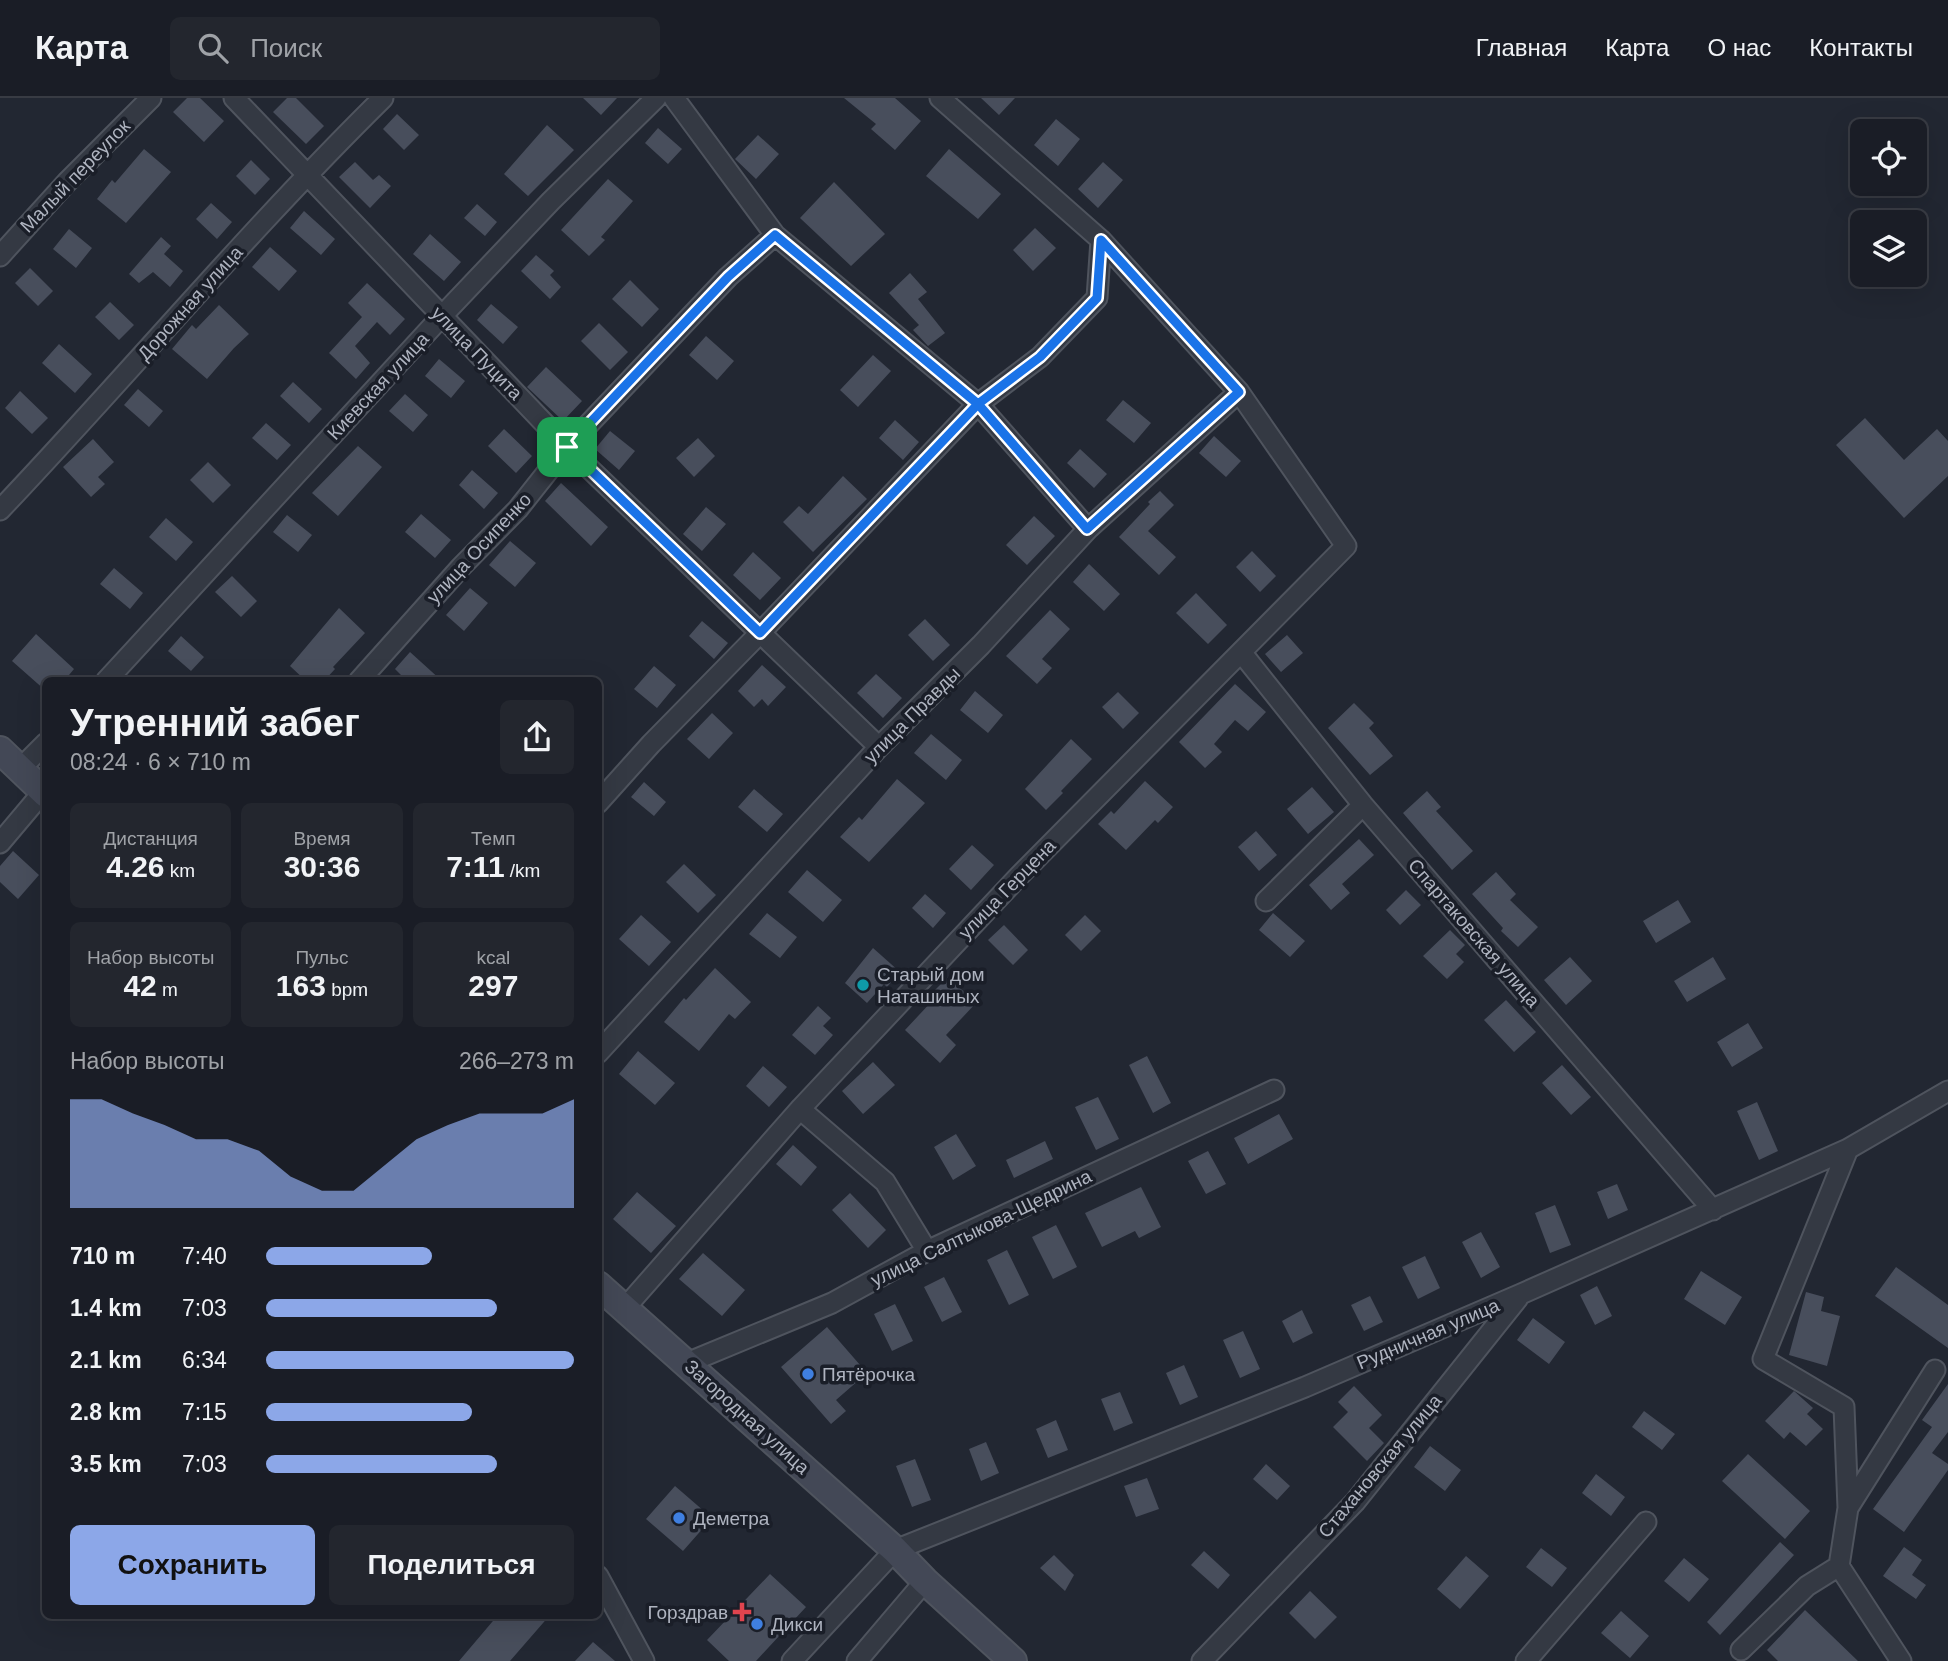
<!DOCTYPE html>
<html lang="ru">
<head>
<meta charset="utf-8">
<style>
  body { margin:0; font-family:Arial,sans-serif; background:#23262e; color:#f1f3f6; height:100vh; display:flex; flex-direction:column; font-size:26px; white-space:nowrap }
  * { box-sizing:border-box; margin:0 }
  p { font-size:23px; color:#9fa2a7 }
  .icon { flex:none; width:38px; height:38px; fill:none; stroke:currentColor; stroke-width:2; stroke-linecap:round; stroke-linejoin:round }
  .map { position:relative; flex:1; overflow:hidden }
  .sheet { position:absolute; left:42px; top:579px; width:560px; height:942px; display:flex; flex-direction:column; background:#1a1d26; border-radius:10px; box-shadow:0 7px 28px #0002,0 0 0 2px #383b43 }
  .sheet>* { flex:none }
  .buttons { position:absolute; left:1850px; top:21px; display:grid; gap:14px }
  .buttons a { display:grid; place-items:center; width:77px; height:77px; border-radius:10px; background:#1a1d26; box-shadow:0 7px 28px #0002,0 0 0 2px #383b43; font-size:35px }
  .pin { position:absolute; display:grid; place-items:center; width:60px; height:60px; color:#fff; margin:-30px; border-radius:14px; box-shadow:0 4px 10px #0006 }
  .round { display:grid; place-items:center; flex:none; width:74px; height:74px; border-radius:10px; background:#23262e }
  .head { display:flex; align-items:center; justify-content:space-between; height:119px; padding:0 28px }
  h1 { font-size:38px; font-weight:700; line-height:52px }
  .figures { display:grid; grid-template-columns:repeat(3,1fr); gap:10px; height:119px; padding:7px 28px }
  .figures div { display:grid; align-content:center; border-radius:10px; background:#23262e; text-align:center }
  .figures b { font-size:30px; font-weight:700 }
  .figures small { font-size:19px; font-weight:400 }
  .figures p { font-size:19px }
  .chart { height:196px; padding:14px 28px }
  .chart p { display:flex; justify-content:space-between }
  .chart svg { width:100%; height:126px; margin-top:7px; fill:#8ca7e8; opacity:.7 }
  .primary-button { display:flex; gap:14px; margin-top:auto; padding:14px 28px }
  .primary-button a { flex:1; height:80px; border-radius:10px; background:#8ca7e8; color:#111; font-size:28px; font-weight:700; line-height:80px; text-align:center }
  .primary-button a+a { background:#23262e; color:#f1f3f6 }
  ul { padding:0 28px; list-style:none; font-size:23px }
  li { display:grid; grid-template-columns:112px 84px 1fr; align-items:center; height:52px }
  li i { height:18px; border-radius:9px; background:#8ca7e8 }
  header { display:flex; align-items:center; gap:42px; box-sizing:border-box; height:98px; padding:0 35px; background:#1a1d26; border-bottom:2px solid #383b43 }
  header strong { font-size:33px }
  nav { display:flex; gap:38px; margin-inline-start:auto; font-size:24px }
  .search { width:490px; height:63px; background:#23262e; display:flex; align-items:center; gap:18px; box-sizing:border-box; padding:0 24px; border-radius:10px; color:#9fa2a7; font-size:26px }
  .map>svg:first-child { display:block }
</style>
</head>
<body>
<header>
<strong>Карта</strong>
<div class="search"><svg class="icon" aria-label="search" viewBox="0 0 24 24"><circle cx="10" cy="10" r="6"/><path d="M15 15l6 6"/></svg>Поиск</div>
<nav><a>Главная</a><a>Карта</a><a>О нас</a><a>Контакты</a></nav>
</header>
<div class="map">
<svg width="1948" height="1563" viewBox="0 0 1948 1563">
  <rect width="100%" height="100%" fill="#222732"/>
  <path fill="#484e5c" d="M187 0H200L224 23 204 44 173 14Z
    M287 0H296L324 28 306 46 273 14Z
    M583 0H617L601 17Z
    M844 0H895L921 23 895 52 871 31 876 26Z
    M981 0H1015L999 17Z
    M397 16 419 37 404 52 383 31Z
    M1056 21 1080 41 1058 68 1034 47Z
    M547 27 574 52 528 98 504 76Z
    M658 30 682 51 668 66 645 45Z
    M758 37 779 56 756 81 735 61Z
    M144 51 171 74 126 125 97 101 112 82 115 85Z
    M949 51 1001 96 978 121 926 78Z
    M251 62 270 81 255 97 236 78Z
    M355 64 373 82 379 77 391 88 370 110 339 79Z
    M1103 64 1123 82 1098 110 1078 91Z
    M608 81 633 103 601 139 605 142 589 158 561 132Z
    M834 84 885 136 851 168 800 120Z
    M211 105 232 124 217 141 196 121Z
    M477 106 497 124 485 138 464 120Z
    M304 113 335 141 321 157 290 130Z
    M1035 130 1056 150 1033 173 1013 152Z
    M69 131 92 150 76 170 53 151Z
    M430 136 461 164 444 183 413 156Z
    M161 139 171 148 164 156 183 173 170 189 153 174 139 185 129 176Z
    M270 149 297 173 279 193 252 169Z
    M536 157 554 173 550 177 561 189 550 201 521 173Z
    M30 170 53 193 38 208 15 185Z
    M910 175 927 194 918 201 945 235 928 248 913 232 919 227 889 195Z
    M630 182 659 211 642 229 612 201Z
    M367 185 405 221 390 237 377 224 355 248 370 265 356 281 329 255 362 219 348 205Z
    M110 204 134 227 119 242 95 219Z
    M491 206 518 229 503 246 477 222Z
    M219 207 249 236 234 250 207 281 172 251 192 227 196 231Z
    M599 225 628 254 610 272 581 243Z
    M706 238 734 263 717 282 689 257Z
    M59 246 92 276 75 295 42 265Z
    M873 257 891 273 858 309 840 292Z
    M439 261 465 283 451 300 425 278Z
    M546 269 582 303 563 323 527 289Z
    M293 284 322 311 309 325 280 298Z
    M138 291 163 313 149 329 124 307Z
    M20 293 48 320 32 336 5 310Z
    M405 296 428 317 413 334 389 313Z
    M1123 302 1151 325 1134 345 1106 322Z
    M1865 320 1904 362 1937 331 1948 343V378L1904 420 1836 347Z
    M895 322 919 344 903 362 879 340Z
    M266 325 291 347 277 362 252 340Z
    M504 331 532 358 516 375 488 348Z
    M610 333 635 353 619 372 595 351Z
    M1214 338 1241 363 1226 379 1199 355Z
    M698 340 715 358 694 379 676 360Z
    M93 341 114 364 98 379 105 386 91 399 63 369Z
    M358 348 382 369 338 418 312 395Z
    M1080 351 1107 376 1094 390 1067 365Z
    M208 364 231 387 213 405 190 382Z
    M472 372 498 395 484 411 459 387Z
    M843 378 867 401 813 454 783 424 799 408 808 416Z
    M561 385 608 429 591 448 545 403Z
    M1160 393 1174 407 1148 433 1176 459 1159 477 1119 439 1150 406 1148 404Z
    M706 409 726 426 702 453 683 436Z
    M421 416 451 442 435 460 405 434Z
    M287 417 312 437 298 454 273 434Z
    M1034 418 1055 438 1027 467 1006 447Z
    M166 420 193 444 176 463 149 439Z
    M510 443 536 465 515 489 489 467Z
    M1252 453 1276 478 1260 494 1236 469Z
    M753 454 781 480 760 502 733 477Z
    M1089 466 1120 496 1104 513 1073 484Z
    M114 470 143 495 130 511 100 486Z
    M232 478 257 503 241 519 215 494Z
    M470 490 488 505 464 533 446 517Z
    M1196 495 1227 527 1208 546 1176 515Z
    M339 510 365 535 333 569 335 571 324 583H306L290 568Z
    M1050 512 1070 531 1042 561 1052 570 1037 586 1006 558Z
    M925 521 950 547 933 563 908 537Z
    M702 523 728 545 714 561 689 538Z
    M36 536 74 571 64 583H46V593L12 563Z
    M1287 537 1303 555 1281 574 1265 556Z
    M181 538 204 559 191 573 168 553Z
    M410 554 442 583H407L395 571Z
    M762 567 786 589 768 608 762 601 754 609 738 593Z
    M654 568 676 587 657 610 634 591Z
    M876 576 902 600 883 620 857 595Z
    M1235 586 1266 614 1248 633 1235 622 1214 646 1222 654 1205 670 1179 644Z
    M975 593 1003 617 988 635 960 612Z
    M1118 594 1139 615 1123 631 1102 609Z
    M1354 605 1374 625 1369 630 1393 658 1370 677 1328 630Z
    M712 615 733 635 709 661 687 641Z
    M931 636 962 662 946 682 914 655Z
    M1071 641 1092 661 1061 693 1063 695 1046 712 1025 691Z
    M897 681 925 705 869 764 840 739 859 719 862 722Z
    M1145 683 1173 709 1158 725 1155 722 1126 752 1098 726 1111 713 1114 716Z
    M644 684 666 704 654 718 631 699Z
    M1312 689 1334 714 1308 736 1287 711Z
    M754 691 783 716 767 734 738 709Z
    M1427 693 1441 709 1436 713 1473 753 1452 772 1403 715Z
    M1256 733 1277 757 1259 773 1238 749Z
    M1359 741 1374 757 1342 786 1350 795 1331 812 1309 787Z
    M972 747 994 767 971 792 949 771Z
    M13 753 39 777 18 801 0 784V768Z
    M684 766 716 797 698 815 666 784Z
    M807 772 842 802 823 824 788 794Z
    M1496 774 1516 796 1510 802 1538 829 1518 849 1501 833 1503 830 1472 796Z
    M1406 792 1421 807 1400 827 1386 812Z
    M925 796 946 815 933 830 912 810Z
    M1678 802 1691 824 1656 845 1643 823Z
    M767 815 797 839 780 860 749 836Z
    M1273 815 1305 843 1290 859 1259 832Z
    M641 817 671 844 649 868 619 841Z
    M1085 817 1101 833 1081 853 1065 837Z
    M1004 827 1028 852 1013 867 988 842Z
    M1450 832 1465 847 1456 856 1464 864 1447 881 1423 858Z
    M873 850 900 874 887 889 884 886 867 905 845 885Z
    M1570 859 1592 883 1566 907 1544 882Z
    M1713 859 1726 881 1687 904 1674 883Z
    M715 870 751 904 735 921 729 916 699 953 664 924 684 900 686 902Z
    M948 879 976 905 946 937 956 947 940 965 905 932 933 902 929 898Z
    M1506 902 1536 934 1514 954 1484 922Z
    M818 908 831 920 823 928 833 937 815 957 792 937Z
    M1748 925 1763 950 1732 969 1717 944Z
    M638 953 675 985 655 1007 619 976Z
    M1147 958 1171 1005 1153 1015 1129 967Z
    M873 964 895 987 863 1016 842 993Z
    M1562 967 1591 999 1571 1017 1542 985Z
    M763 968 787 989 769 1009 746 988Z
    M1098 999 1119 1041 1096 1052 1075 1009Z
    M1757 1004 1778 1053 1759 1062 1737 1013Z
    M1279 1016 1293 1041 1248 1066 1234 1040Z
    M956 1036 976 1068 953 1082 934 1049Z
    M1045 1043 1053 1061 1014 1080 1006 1062Z
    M793 1047 817 1069 801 1088 776 1066Z
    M1208 1053 1226 1086 1206 1096 1188 1063Z
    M1617 1086 1628 1112 1608 1121 1597 1094Z
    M1141 1089 1161 1129 1139 1140 1135 1133 1102 1149 1085 1115Z
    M637 1094 676 1128 651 1155 613 1121Z
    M850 1095 886 1132 868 1150 832 1112Z
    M1555 1107 1571 1147 1550 1155 1535 1115Z
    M1056 1127 1077 1169 1053 1181 1032 1139Z
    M1481 1134 1500 1169 1481 1180 1462 1144Z
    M1007 1152 1029 1197 1009 1207 987 1162Z
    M703 1155 745 1192 722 1218 679 1181Z
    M1425 1158 1440 1190 1418 1201 1402 1169Z
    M1896 1169 1948 1207V1250L1875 1198Z
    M1701 1173 1742 1199 1725 1227 1684 1201Z
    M944 1179 962 1214 942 1224 924 1189Z
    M1597 1188 1612 1218 1595 1227 1580 1197Z
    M1806 1194 1824 1199 1821 1213 1840 1218 1827 1268 1789 1257Z
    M1370 1198 1383 1224 1364 1233 1351 1207Z
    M895 1206 913 1243 892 1253 874 1216Z
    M1302 1212 1313 1235 1293 1245 1282 1223Z
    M1533 1220 1565 1244 1549 1266 1517 1242Z
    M827 1229 867 1275 836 1302 846 1313 831 1326 781 1269Z
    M1243 1233 1260 1271 1240 1280 1223 1242Z
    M1184 1267 1198 1299 1180 1307 1166 1275Z
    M1948 1286V1334L1932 1355 1948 1366V1372L1904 1434 1873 1411 1932 1329 1922 1322Z
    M1354 1288 1382 1317 1369 1330 1384 1345 1367 1363 1333 1329 1348 1314 1338 1304Z
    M1794 1293 1813 1310 1807 1316 1823 1331 1806 1348 1790 1334 1784 1341 1765 1323Z
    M1120 1294 1133 1325 1114 1333 1101 1301Z
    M1644 1313 1675 1336 1662 1352 1632 1329Z
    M1056 1322 1068 1352 1048 1360 1036 1331Z
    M986 1344 999 1375 981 1383 969 1351Z
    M1430 1348 1461 1372 1445 1393 1414 1369Z
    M1748 1356 1810 1413 1785 1441 1722 1383Z
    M915 1361 931 1402 912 1409 896 1368Z
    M1266 1366 1290 1388 1277 1402 1253 1381Z
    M1596 1376 1625 1399 1611 1418 1582 1395Z
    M1147 1380 1159 1411 1136 1419 1124 1388Z
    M675 1388 712 1420 683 1453 646 1421Z
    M1780 1444 1794 1457 1720 1537 1707 1524Z
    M1904 1449 1922 1462 1912 1477 1926 1487 1916 1501 1883 1478Z
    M1541 1450 1567 1470 1552 1489 1526 1469Z
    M1204 1453 1230 1477 1218 1491 1191 1467Z
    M1054 1457 1074 1477 1065 1493 1040 1470Z
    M1466 1458 1489 1478 1460 1511 1437 1491Z
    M1684 1460 1709 1481 1689 1504 1664 1483Z
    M770 1476 806 1509 756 1563H729L707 1542Z
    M1310 1493 1337 1519 1315 1541 1289 1515Z
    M1805 1512 1858 1563H1778L1767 1552Z
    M1621 1513 1649 1538 1630 1560 1601 1535Z
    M498 1517H550L510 1563H459Z
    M593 1544 615 1563H575Z"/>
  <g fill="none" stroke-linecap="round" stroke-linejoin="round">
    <defs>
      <path id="street" d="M234 0 567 349 879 649
        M674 0 775 137 978 306 1088 431
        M0 158 67 84 151 0
        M0 412C129 276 249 132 383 0
        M1241 554 1363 707 1713 1112
        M106 583 441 219 551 103 656 0
        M359 583 461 469 518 411 567 349 728 179 775 137
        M20 671 46 645
        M598 705 651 646 760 535 978 306 1040 259 1097 200 1101 142
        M0 745 43 694
        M1266 803 1363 707
        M598 955 879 649 981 547 1088 431 1239 294
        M800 1011 885 1084 927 1153
        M1848 1051 1763 1261 1844 1309 1848 1410
        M625 1210 800 1011 1018 779 1346 448 1239 294 1101 142 940 0
        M687 1265 832 1205 927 1153 1274 992
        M598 1478 644 1563
        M1741 1552 1807 1488 1839 1468
        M792 1563 895 1452 1305 1289 1521 1196 1848 1051 1948 993
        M857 1563 925 1483
        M1202 1563 1355 1404 1518 1200
        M1526 1563 1646 1424
        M1901 1563 1839 1468 1848 1410 1935 1272"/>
      <path id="secondary" d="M0 652 46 696
        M598 1187 895 1452 925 1483 1013 1563"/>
    </defs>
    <use href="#street" stroke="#4f545e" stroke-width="23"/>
    <use href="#secondary" stroke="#4f545e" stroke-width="30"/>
    <use href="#street" stroke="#343943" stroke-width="19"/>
    <use href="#secondary" stroke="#434856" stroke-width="26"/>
  </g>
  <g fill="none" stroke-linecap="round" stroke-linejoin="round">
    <defs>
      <path id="route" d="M567 349 728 179 775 137 978 306 1087 431 1239 294 1101 142 1097 200 1040 259 978 306 760 535 567 349"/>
    </defs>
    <use href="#route" stroke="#fff" stroke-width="14"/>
    <use href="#route" stroke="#1a73e8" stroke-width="9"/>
  </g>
  <circle fill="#0f9aa8" stroke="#1a1e28" stroke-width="2.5" cx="863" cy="887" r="7"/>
  <g fill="#3f7fe0" stroke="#1a1e28" stroke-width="2.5">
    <circle cx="808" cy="1276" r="7"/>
    <circle cx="679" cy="1420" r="7"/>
    <circle cx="757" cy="1526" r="7"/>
  </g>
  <path fill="#e0444e" stroke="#1a1e28" stroke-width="2.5" d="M738.5 1503.5h7v7h7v7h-7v7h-7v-7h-7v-7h7z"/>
  <g text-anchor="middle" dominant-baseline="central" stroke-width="7" stroke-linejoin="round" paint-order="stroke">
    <g font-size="19" fill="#afb4c0" stroke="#1a1e28">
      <text transform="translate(75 78) rotate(-46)">Малый переулок</text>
      <text transform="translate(190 205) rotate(-48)">Дорожная улица</text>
      <text transform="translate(477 255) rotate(46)">улица Пуцита</text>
      <text transform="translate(378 288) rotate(-47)">Киевская улица</text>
      <text transform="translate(479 450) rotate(-47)">улица Осипенко</text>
      <text transform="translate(912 617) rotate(-45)">улица Правды</text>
      <text transform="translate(1007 791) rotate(-46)">улица Герцена</text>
      <text transform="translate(1474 835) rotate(49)">Спартаковская улица</text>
      <text transform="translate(981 1130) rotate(-26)">улица Салтыкова-Щедрина</text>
      <text transform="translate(1428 1236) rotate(-23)">Рудничная улица</text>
      <text transform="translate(747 1319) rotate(42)">Загородная улица</text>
      <text transform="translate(1380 1368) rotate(-50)">Стахановская улица</text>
    </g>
    <g font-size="19" fill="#afb4c0" stroke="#1a1e28" text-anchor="start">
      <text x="877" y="876">Старый дом<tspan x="877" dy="22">Наташиных</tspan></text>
      <text x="822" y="1276">Пятёрочка</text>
      <text x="693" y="1420">Деметра</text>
      <text x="728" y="1514" text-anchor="end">Горздрав</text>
      <text x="771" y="1526">Дикси</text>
    </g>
  </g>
</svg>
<div class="buttons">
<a><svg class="icon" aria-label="locate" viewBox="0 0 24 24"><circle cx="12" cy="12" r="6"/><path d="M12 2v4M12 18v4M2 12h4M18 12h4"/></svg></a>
<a><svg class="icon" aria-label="layers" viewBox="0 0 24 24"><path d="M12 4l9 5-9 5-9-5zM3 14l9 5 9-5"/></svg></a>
</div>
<div class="pin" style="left:567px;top:349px;background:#1e9e55"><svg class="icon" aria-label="arrive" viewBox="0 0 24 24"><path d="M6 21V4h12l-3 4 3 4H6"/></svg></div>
<section class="sheet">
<div class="head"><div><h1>Утренний забег</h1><p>08:24 · 6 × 710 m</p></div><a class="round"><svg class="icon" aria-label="share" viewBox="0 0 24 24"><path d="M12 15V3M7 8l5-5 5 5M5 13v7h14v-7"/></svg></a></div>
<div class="figures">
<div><p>Дистанция</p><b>4.26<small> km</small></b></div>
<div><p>Время</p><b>30:36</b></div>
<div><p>Темп</p><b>7:11<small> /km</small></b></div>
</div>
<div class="figures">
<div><p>Набор высоты</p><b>42<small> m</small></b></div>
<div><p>Пульс</p><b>163<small> bpm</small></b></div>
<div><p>kcal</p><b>297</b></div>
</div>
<div class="chart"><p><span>Набор высоты</span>266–273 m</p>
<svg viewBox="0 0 160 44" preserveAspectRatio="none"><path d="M0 44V6L10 6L20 11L30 15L40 20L50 20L60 24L70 33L80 38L90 38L100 29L110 20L120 15L130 11L140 11L150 11L160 6V44z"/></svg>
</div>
<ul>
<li><b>710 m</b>7:40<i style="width:54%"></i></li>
<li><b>1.4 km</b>7:03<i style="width:75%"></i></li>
<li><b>2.1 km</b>6:34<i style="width:100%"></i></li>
<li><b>2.8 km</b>7:15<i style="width:67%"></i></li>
<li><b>3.5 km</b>7:03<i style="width:75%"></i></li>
</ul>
<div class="primary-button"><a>Сохранить</a><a>Поделиться</a></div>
</section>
</div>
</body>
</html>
